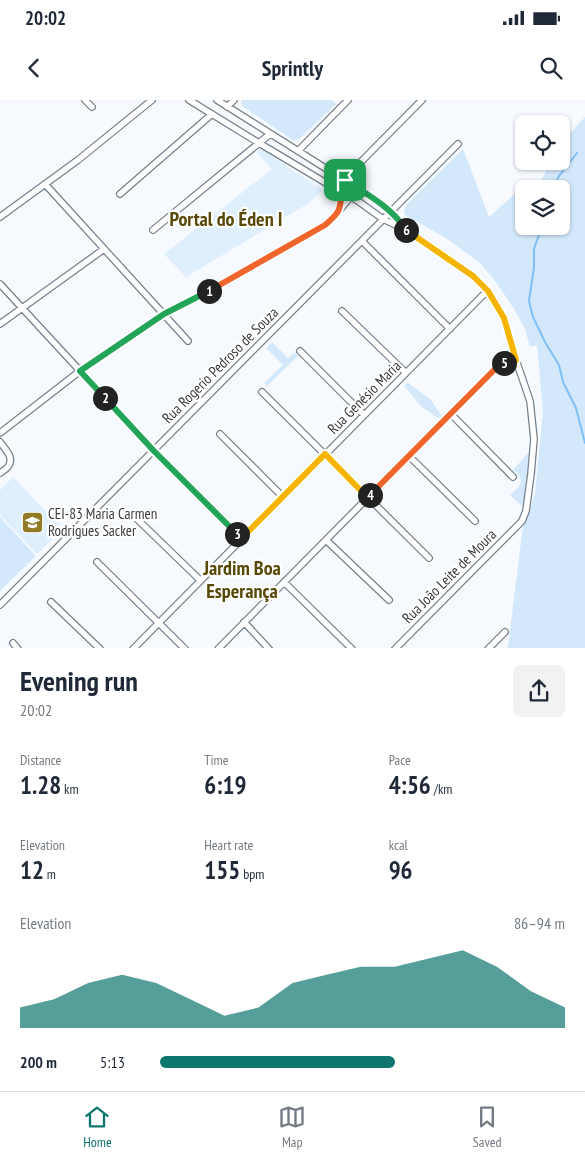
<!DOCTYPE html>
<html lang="en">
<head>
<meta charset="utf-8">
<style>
  body { margin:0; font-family:"PT Sans Narrow",sans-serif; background:#f2f2f3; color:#1f2937; height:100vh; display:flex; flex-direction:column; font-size:19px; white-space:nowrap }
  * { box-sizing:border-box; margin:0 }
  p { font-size:16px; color:#747a83 }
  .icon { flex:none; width:28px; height:28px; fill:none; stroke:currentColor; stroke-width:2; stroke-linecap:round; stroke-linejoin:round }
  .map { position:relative; height:548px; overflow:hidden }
  .side { display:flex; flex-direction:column; background:#fff; flex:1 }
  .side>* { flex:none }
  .controls { position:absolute; left:515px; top:15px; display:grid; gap:10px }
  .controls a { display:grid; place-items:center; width:55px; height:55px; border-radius:8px; background:#fff; box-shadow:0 1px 4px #0004; font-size:25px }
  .pin { position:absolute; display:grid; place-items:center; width:42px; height:42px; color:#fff; margin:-21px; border-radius:10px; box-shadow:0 2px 8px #0006 }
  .km { position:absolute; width:25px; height:25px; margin:-12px; border-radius:50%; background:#222; color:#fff; font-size:14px; line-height:25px; text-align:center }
  .round { display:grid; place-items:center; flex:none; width:52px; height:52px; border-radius:8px; background:#f2f2f3 }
  .summary { display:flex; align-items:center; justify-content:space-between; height:85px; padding:0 20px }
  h1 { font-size:28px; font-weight:800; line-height:38px }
  .figures { display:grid; grid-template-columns:repeat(3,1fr); gap:8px; height:85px; padding:5px 20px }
  .figures div { display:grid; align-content:center }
  .figures b { font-size:25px; font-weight:800 }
  .figures small { font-size:14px; font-weight:400 }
  .figures p { font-size:14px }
  .chart { height:140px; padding:10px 20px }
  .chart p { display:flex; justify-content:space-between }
  .chart svg { width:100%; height:90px; margin-top:5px; fill:#0f766e; opacity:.7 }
  ul { padding:0 20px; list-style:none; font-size:16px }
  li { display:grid; grid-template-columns:80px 60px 1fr; align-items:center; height:38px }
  li i { height:12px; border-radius:6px; background:#0f766e }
  .status { display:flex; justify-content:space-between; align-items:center; height:35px; padding:0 25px; background:#fff; direction:ltr }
  .status svg { height:14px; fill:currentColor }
  header { display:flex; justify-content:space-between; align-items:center; height:65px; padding:0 20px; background:#fff; font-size:22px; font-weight:800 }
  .menu { display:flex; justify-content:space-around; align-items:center; height:70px; border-top:1px solid #e0e1e3; background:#fff; font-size:14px; color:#747a83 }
  .menu a { display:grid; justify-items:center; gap:2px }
  .menu .on { color:#0f766e }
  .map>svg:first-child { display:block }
</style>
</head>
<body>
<div class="status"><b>20:02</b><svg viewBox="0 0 49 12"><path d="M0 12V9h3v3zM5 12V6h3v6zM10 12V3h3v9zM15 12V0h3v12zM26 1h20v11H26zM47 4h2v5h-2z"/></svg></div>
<header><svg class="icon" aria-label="back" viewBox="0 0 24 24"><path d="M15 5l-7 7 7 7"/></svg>Sprintly<svg class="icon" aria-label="search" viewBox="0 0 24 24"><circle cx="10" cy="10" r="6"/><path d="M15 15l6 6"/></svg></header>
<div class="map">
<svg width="585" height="549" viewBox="0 0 585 549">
  <rect width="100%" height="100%" fill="#f6fafe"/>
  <path fill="#dfeffe" d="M259 49 265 50 273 57 323 90 309 103 186 177 164 154 272 69 257 53Z
    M13 377 63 429 37 454 0 415V390Z"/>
  <path fill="#d3e8fb" d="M243 0H332L336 4 299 39 293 40 242 6 241 2Z
    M585 17V548H506L508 547 523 426 530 410 535 393 543 311 537 245 530 247 525 229 513 207 493 178 480 163 446 138 405 115 404 110 407 104 463 49 489 117 518 91 524 96V126H561V89H535L540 83 551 61H561V43Z
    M272 242 288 258 294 253 298 256 267 286 264 283 283 265 266 248Z
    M408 283 430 299 442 316 439 319 421 306 404 286Z
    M529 352 528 374 523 407 510 395C520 386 527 379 513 370Z
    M0 417 36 456 0 491Z"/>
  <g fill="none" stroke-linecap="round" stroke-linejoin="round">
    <path stroke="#80c0f6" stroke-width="2" d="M552 89 559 76 577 53
      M542 126 534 149V167L529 201 533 217 545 242 559 265 563 282 576 308 585 343"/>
    <defs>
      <path id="street" d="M85 0 92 7
        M189 0 259 43 336 89
        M217 0 341 78
        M227 7 234 0
        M298 51 348 0
        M334 85a7 7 0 1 1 14 0a7 7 0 1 1-14 0Z
        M344 79 422 0
        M345 80C367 94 392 108 406 130
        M45 84 188 241
        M344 91 383 119 406 130 473 176 487 191 504 218 516 260 530 301 534 339 531 374 526 411 522 421 395 549
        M120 94 212 14
        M340 109 342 91
        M0 117 78 60 152 0
        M153 130 270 34
        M362 141 450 229
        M0 184 153 350 242 438
        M342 211 406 273
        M0 224 104 149
        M300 251 364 315
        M262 292 429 458
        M451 314 513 377
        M0 333 80 271 164 214 202 195 325 125 335 116 351 96
        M220 334 283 397
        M0 342C4 348 14 357 9 365 8 368 3 371 0 373
        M409 356 475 421
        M136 418 200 480
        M326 440 389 500
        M97 462 185 549
        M284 482 352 549
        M51 502 100 549
        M0 505 458 44
        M244 522 269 549
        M13 543 18 549
        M133 549 487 191
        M218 549 513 251
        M488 549 505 532"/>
    </defs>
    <use href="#street" stroke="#78818a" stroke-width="8"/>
    <use href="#street" stroke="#fff" stroke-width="5.5"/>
  </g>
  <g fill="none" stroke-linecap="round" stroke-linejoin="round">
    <defs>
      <path id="split-1" d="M209 191 325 125C340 112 340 111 342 91L346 89 348 85 345 80"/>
      <path id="split-2" d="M105 298 80 271 164 214 209 191"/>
      <path id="split-3" d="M105 298 153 350 237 434"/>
      <path id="split-4" d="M237 434 242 438 325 354 368 398 370 395"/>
      <path id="split-5" d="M370 395 500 264 504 263"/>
      <path id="split-6" d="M406 130 473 176 488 191 504 218 516 260 504 263"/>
      <path id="split-7" d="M345 80C367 94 392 108 406 130"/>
    </defs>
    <use href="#split-1" stroke="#fff" stroke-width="10"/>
    <use href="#split-2" stroke="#fff" stroke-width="10"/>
    <use href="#split-3" stroke="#fff" stroke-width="10"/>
    <use href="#split-4" stroke="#fff" stroke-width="10"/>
    <use href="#split-5" stroke="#fff" stroke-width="10"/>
    <use href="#split-6" stroke="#fff" stroke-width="10"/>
    <use href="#split-7" stroke="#fff" stroke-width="10"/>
    <use href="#split-1" stroke="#f0652b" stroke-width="6"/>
    <use href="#split-2" stroke="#22a559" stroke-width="6"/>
    <use href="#split-3" stroke="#22a559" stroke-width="6"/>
    <use href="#split-4" stroke="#f5b400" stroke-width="6"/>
    <use href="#split-5" stroke="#f0652b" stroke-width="6"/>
    <use href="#split-6" stroke="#f5b400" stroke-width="6"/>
    <use href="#split-7" stroke="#22a559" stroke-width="6"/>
  </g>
  <defs>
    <symbol id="school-square" viewBox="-11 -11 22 22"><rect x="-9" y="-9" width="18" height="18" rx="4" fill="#917c23" stroke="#fff"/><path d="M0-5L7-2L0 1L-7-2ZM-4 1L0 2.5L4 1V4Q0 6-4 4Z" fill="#fff"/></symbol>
  </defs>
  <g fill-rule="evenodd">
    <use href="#school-square" x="20" y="410" width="25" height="25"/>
  </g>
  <g text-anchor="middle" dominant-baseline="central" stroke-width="4.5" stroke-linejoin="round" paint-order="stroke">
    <g font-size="15" fill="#383c3f" stroke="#fff">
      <text transform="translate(220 265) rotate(-45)">Rua Rogerio Pedroso de Souza</text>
      <text transform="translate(364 297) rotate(-45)">Rua Genésio Maria</text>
      <text transform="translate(449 476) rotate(-45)">Rua João Leite de Moura</text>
    </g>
    <g font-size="15" fill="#383c3f" stroke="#fff" text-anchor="start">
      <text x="48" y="413">CEI-83 Maria Carmen<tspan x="48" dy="17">Rodrigues Sacker</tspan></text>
    </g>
    <g font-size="20" font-weight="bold" fill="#584908" stroke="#fff">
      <text x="226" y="119">Portal do Éden I</text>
      <text x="242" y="468">Jardim Boa<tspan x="242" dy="23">Esperança</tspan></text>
    </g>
  </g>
</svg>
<div class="controls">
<a><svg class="icon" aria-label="locate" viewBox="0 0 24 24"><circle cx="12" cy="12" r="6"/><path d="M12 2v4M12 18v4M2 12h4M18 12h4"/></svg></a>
<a><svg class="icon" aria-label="layers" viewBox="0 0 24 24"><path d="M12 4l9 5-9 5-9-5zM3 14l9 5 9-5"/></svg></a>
</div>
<div class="pin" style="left:345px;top:80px;background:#1e9e55"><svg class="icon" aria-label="arrive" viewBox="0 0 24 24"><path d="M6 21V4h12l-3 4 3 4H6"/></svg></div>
<b class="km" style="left:209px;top:191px">1</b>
<b class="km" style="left:105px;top:298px">2</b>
<b class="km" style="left:237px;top:434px">3</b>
<b class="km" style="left:370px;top:395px">4</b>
<b class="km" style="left:504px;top:263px">5</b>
<b class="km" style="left:406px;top:130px">6</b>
</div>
<section class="side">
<div class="summary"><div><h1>Evening run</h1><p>20:02</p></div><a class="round"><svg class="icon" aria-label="share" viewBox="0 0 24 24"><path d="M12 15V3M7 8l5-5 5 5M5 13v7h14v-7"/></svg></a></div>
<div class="figures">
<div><p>Distance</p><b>1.28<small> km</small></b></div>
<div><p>Time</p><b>6:19</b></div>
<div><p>Pace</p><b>4:56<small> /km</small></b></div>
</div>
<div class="figures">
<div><p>Elevation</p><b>12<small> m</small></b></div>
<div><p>Heart rate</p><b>155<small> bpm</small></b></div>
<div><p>kcal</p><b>96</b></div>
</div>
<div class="chart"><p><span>Elevation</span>86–94 m</p>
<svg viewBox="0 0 160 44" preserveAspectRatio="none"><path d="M0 44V34L10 30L20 22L30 18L40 22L50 30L60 38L70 34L80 22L90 18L100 14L110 14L120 10L130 6L140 14L150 26L160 34V44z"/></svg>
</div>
<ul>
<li><b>200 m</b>5:13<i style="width:58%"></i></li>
</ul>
</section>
<nav class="menu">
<a class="on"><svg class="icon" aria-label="home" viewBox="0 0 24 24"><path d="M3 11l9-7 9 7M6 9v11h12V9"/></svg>Home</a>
<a><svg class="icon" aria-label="map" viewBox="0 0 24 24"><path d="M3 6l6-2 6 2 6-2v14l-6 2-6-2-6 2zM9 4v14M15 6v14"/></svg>Map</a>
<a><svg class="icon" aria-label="saved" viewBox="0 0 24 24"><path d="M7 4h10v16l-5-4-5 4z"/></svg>Saved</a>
</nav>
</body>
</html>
